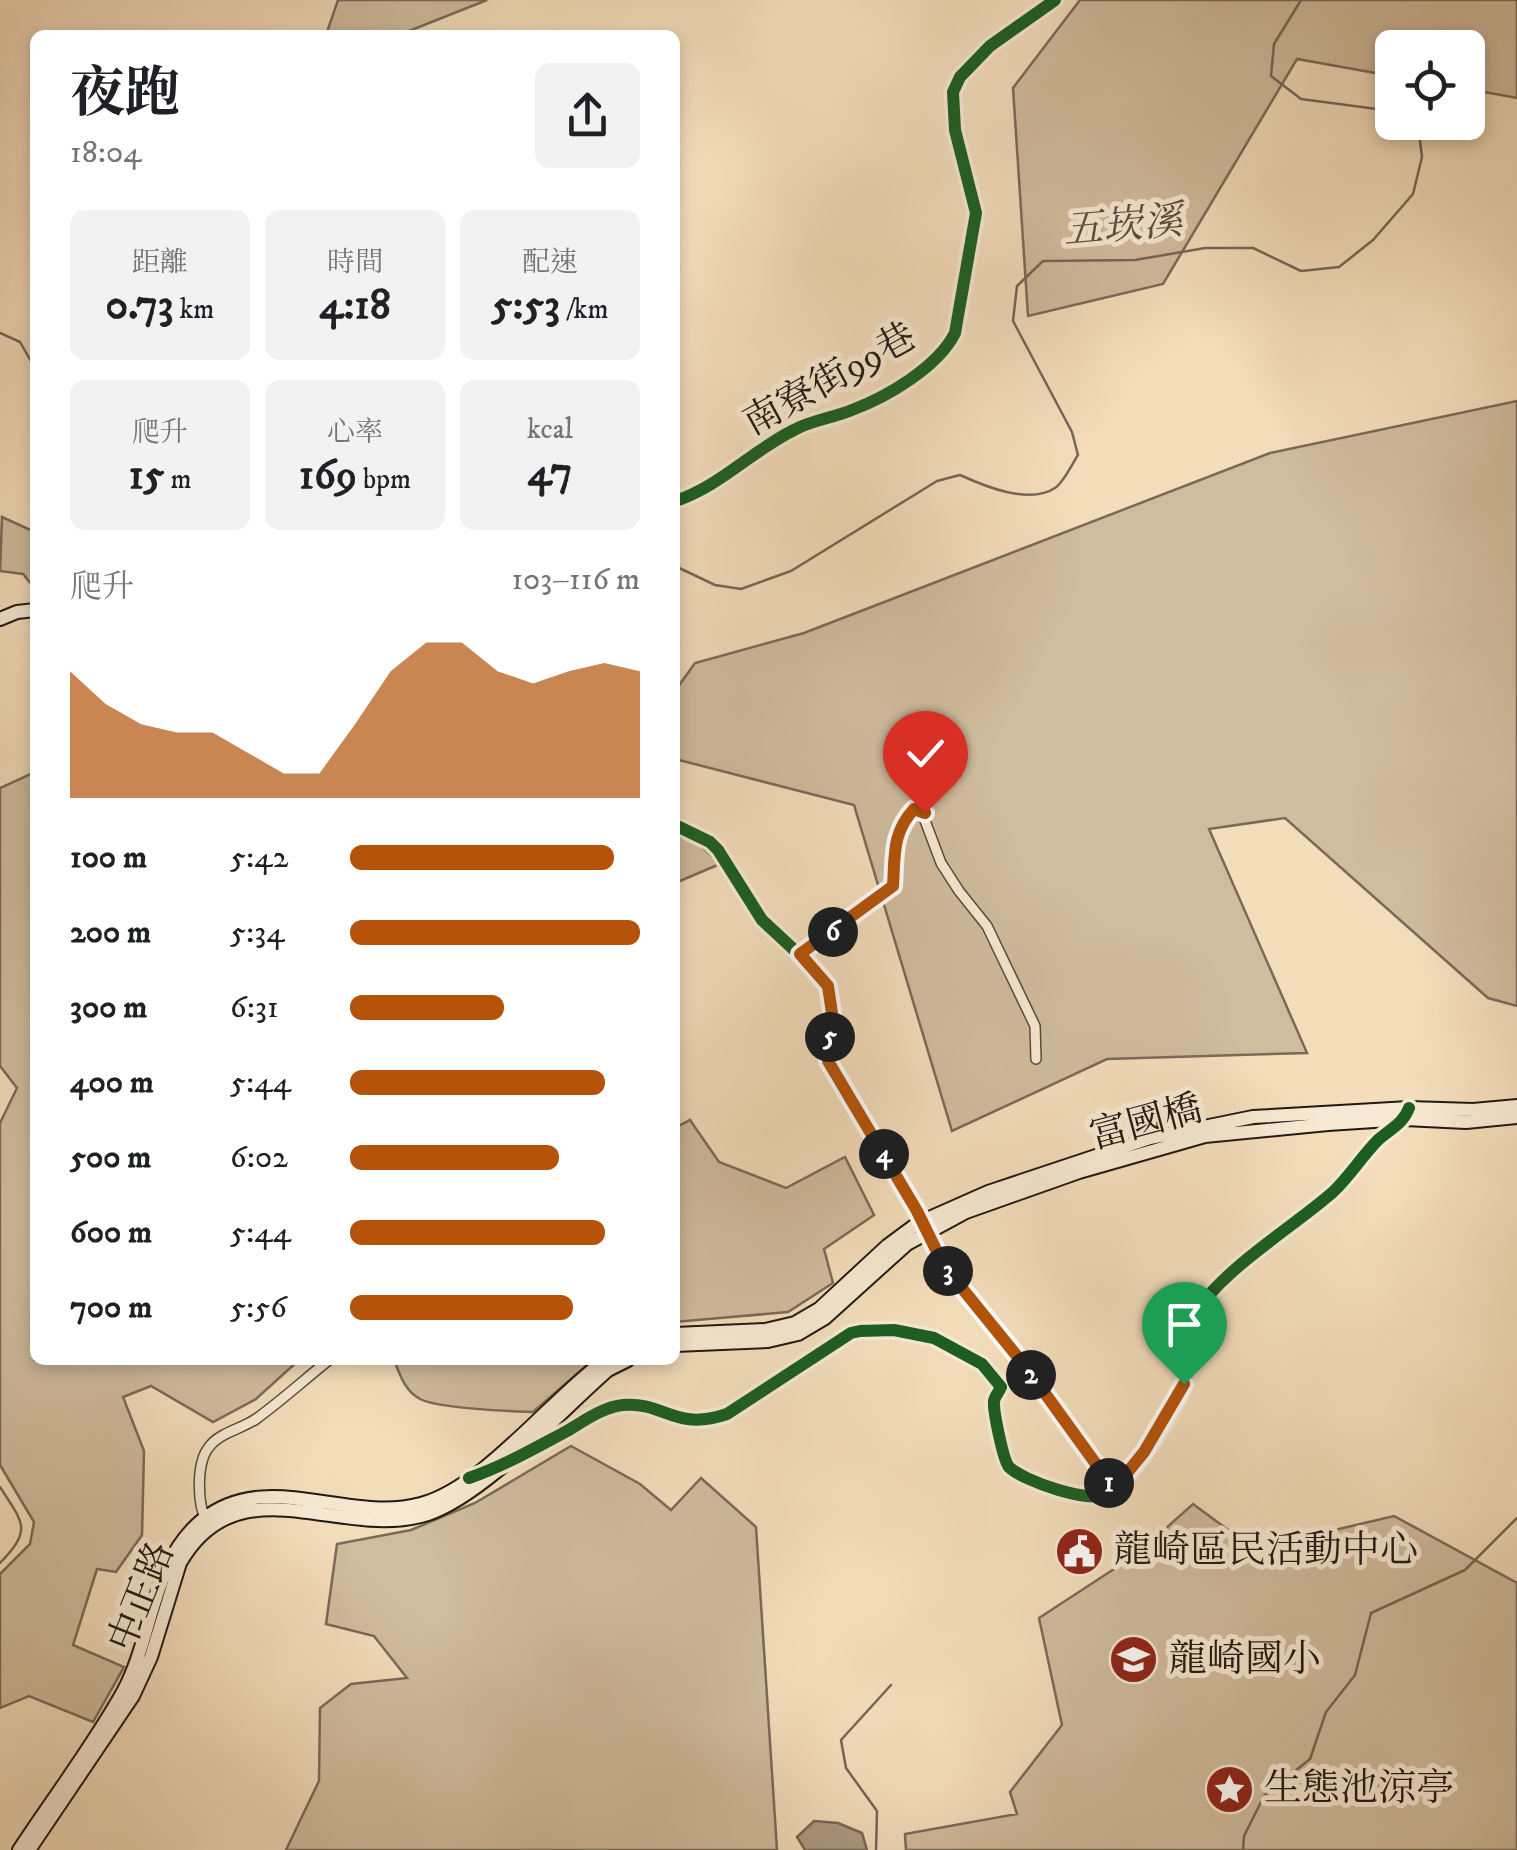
<!DOCTYPE html>
<html lang="zh-TW">
<head>
<meta charset="utf-8">
<style>
  body { margin:0; font-family:"IM FELL DW Pica","Noto Serif TC",serif; background:#f2f2f2; color:#202124; height:100vh; display:flex; flex-direction:column; font-size:38px; white-space:nowrap }
  * { box-sizing:border-box; margin:0 }
  p { font-size:32px; color:#757577 }
  .icon { flex:none; width:55px; height:55px; fill:none; stroke:currentColor; stroke-width:2; stroke-linecap:round; stroke-linejoin:round }
  .map { position:relative; flex:1; overflow:hidden }
  .drawer { position:absolute; left:30px; top:30px; width:650px; height:1335px; display:flex; flex-direction:column; background:#fff; border-radius:15px; box-shadow:0 5px 15px #0003 }
  .drawer>* { flex:none }
  .tools { position:absolute; left:1375px; top:30px; display:grid; gap:20px }
  .tools a { display:grid; place-items:center; width:110px; height:110px; border-radius:15px; background:#fff; box-shadow:0 5px 15px #0003; font-size:50px }
  .pin { position:absolute; display:grid; place-items:center; width:85px; height:85px; color:#fff; margin:-102px -42px; border-radius:50% 50% 50% 0; rotate:-45deg; box-shadow:0 0 10px #0007 }
  .pin .icon { rotate:45deg }
  .km { position:absolute; width:50px; height:50px; margin:-25px; border-radius:50%; background:#222; color:#fff; font-size:28px; line-height:50px; text-align:center }
  .round { display:grid; place-items:center; flex:none; width:105px; height:105px; border-radius:15px; background:#f2f2f2 }
  .headline { display:flex; align-items:center; justify-content:space-between; height:170px; padding:0 40px }
  h1 { font-size:55px; font-weight:700; line-height:75px }
  .metrics { display:grid; grid-template-columns:repeat(3,1fr); gap:15px; height:170px; padding:10px 40px }
  .metrics div { display:grid; align-content:center; border-radius:15px; background:#f2f2f2; text-align:center }
  .metrics b { font-size:42px; font-weight:700 }
  .metrics small { font-size:28px; font-weight:400 }
  .metrics p { font-size:28px }
  .chart { height:280px; padding:20px 40px }
  .chart p { display:flex; justify-content:space-between }
  .chart svg { width:100%; height:180px; margin-top:10px; fill:#b45309; opacity:.7 }
  ul { padding:0 40px; list-style:none; font-size:32px }
  li { display:grid; grid-template-columns:160px 120px 1fr; align-items:center; height:75px }
  li i { height:25px; border-radius:12px; background:#b45309 }
  .map>svg:first-child { display:block }
</style>
</head>
<body>
<div class="map">
<svg width="1517" height="1850" viewBox="0 0 1517 1850">
  <rect width="100%" height="100%" fill="#f3ddbb"/>
  <filter id="stains"><feTurbulence type="fractalNoise" baseFrequency=".002" numOctaves="4"/><feColorMatrix values="0 0 0 0 .2 0 0 0 0 .09 0 0 0 0 .02 0 0 0 .5 -.17"/></filter>
  <radialGradient id="worn" r=".72"><stop offset=".6" stop-color="#630" stop-opacity="0"/><stop offset="1" stop-color="#630" stop-opacity=".3"/></radialGradient>
  <path fill="#d0bc9e" stroke="#7a6a58" stroke-width="2.5" d="M338 0H487L399 35H326Z
    M1080 0H1517V98L1468 89V48H1392V76L1297 59 1163 284 1028 316 1013 88Z
    M1517 401V1006L1488 998 1285 818 1209 829 1307 1053 1107 1059 952 1131 854 805 675 759V691L695 663 804 633 1270 453Z
    M2 517 35 532V589L23 574 0 571Z
    M35 772V1360H299L256 1399 213 1422 151 1386 123 1397 144 1451 142 1535 116 1572 97 1569 73 1645 124 1667 93 1722 29 1696 0 1708V1574L30 1544 34 1522 0 1465V1123L17 1088 0 1066V788Z
    M675 835 698 843 720 864 675 883Z
    M690 1120 719 1162 786 1188 845 1157 874 1215 824 1249 833 1283 788 1312 675 1322V1128Z
    M394 1360H593L533 1412C509 1411 439 1409 420 1399 405 1391 400 1375 394 1360Z
    M571 1446 640 1484 671 1510 701 1478 756 1527 777 1850H286L319 1781 320 1708 351 1684 407 1678 374 1636 326 1624 337 1544 411 1530 475 1503Z
    M1193 1504 1254 1549 1394 1516 1517 1583V1850H906L905 1834 1017 1814 1010 1792 1062 1725 1039 1618 1137 1554Z"/>
  <path fill="#ac9a82" stroke="#756656" stroke-width="2.5" d="M814 1821 838 1823 862 1833 867 1850H805L797 1837Z"/>
  <g fill="none" stroke-linecap="round" stroke-linejoin="round">
    <path stroke="#756656" stroke-width="2.5" d="M1301 0 1274 44 1271 76 1301 99 1392 111
      M0 333 20 342 35 368
      M675 566 715 585 741 589 791 571 937 481 960 475C984 486 1029 505 1055 488 1064 482 1072 464 1078 455L1072 432 1013 321 1017 286 1043 261 1135 260 1205 248H1253L1301 271 1339 267 1373 240 1413 194 1422 157 1419 133 1406 122
      M0 1487C23 1523 33 1529 0 1563
      M876 1850 877 1811 846 1768 841 1740 891 1685
      M1243 1850 1244 1836 1264 1796 1310 1759 1326 1712 1355 1675 1371 1613 1465 1570 1517 1518"/>
    <defs>
      <path id="street" d="M800 955 893 885C895 855 892 832 914 809L921 810 941 863 959 891 987 926 1035 1026 1036 1059
        M522 1455C549 1440 598 1404 628 1405 670 1406 679 1431 727 1414L851 1333 860 1331 894 1330 934 1338 982 1364 1001 1387 994 1402 1004 1459 1010 1467 1055 1488 1093 1498 1108 1494 1144 1453 1180 1395 1188 1373 1193 1325 1203 1303 1230 1274 1337 1188 1377 1141 1404 1120
        M207 1522C197 1505 196 1463 209 1447 220 1432 242 1429 256 1419 281 1401 305 1379 329 1360"/>
      <path id="secondary" d="M675 501C719 487 753 450 794 430 812 420 833 418 852 410 887 397 938 367 955 333L976 213 955 130 953 92 960 77 990 46 1055 0
        M0 619 17 612 35 610
        M675 825 710 842 718 850 762 920 818 972 828 987 833 1020 829 1061 917 1211
        M935 1247 944 1266 1026 1367 1113 1489
        M675 1334 765 1330 795 1323 819 1309 887 1246 918 1223 988 1192 1150 1138 1253 1117 1409 1108 1473 1110 1517 1106
        M675 1345 768 1341 798 1334 825 1318 907 1244 966 1212 1079 1172 1205 1136 1328 1124 1405 1119 1466 1122 1517 1117
        M19 1850C53 1798 93 1746 123 1692 153 1637 151 1563 201 1521 266 1467 347 1524 421 1504 484 1487 551 1399 605 1360
        M29 1850 133 1696 151 1657 180 1563C239 1460 341 1542 428 1514 484 1495 561 1411 608 1370L628 1360"/>
    </defs>
    <use href="#street" stroke="#574a3d" stroke-width="12"/>
    <use href="#secondary" stroke="#231913" stroke-width="16"/>
    <use href="#street" stroke="#f7e9d3" stroke-width="9"/>
    <use href="#secondary" stroke="#f7e9d3" stroke-width="12"/>
    <defs>
      <path id="secondary-bridge" d="M917 1211 935 1247"/>
    </defs>
    <use href="#secondary-bridge" stroke="#231913" stroke-width="16" stroke-linecap="butt"/>
    <use href="#secondary-bridge" stroke="#f7e9d3" stroke-width="12"/>
    <defs>
      <path id="cycleway" d="M675 501C719 487 753 450 794 430 812 420 833 418 852 410 887 397 938 367 955 333L976 213 955 130 953 92 960 77 990 46 1055 0
        M675 825 710 842 718 850 762 920 818 972 828 987 833 1020 829 1061 917 1211 944 1266 1026 1367 1113 1489
        M469 1478C504 1466 535 1448 567 1431 584 1421 603 1407 623 1405 664 1401 674 1432 727 1414L851 1333 860 1331 894 1330 934 1338 982 1364 1001 1387C999 1392 995 1396 994 1401 993 1410 1003 1460 1009 1467 1023 1481 1092 1505 1108 1493 1134 1475 1182 1404 1187 1373 1192 1348 1188 1322 1205 1300 1236 1261 1294 1226 1333 1192 1350 1176 1362 1156 1378 1140 1390 1129 1403 1124 1409 1108"/>
    </defs>
    <use href="#cycleway" stroke="#f7e9d3" stroke-width="19"/>
    <use href="#cycleway" stroke="#1b5e20" stroke-width="12"/>
  </g>
  <g fill="none" stroke-linecap="round" stroke-linejoin="round">
    <defs>
      <path id="route" d="M925 813 914 809C892 833 895 855 893 886L800 954 828 986 833 1020 828 1061 917 1211 944 1266 1026 1367 1114 1489 1144 1452 1184 1384"/>
    </defs>
    <use href="#route" stroke="#fff" stroke-width="20"/>
    <use href="#route" stroke="#b45309" stroke-width="12"/>
  </g>
  <defs>
    <symbol id="civic-disc" viewBox="-11 -11 22 22"><circle r="9.5" fill="#8f2418" stroke="#f7e9d3"/><path d="M-.6-6.5H3V-4.5H.6V-3L4-1V1h2V6H-6V1h2V-1L-.6-3ZM-1.2 2.5V6h2.4V2.5Z" fill="#fff"/></symbol>
    <symbol id="school-disc" viewBox="-11 -11 22 22"><circle r="9.5" fill="#8f2418" stroke="#f7e9d3"/><path d="M0-5L7-2L0 1L-7-2ZM-4 1L0 2.5L4 1V4Q0 6-4 4Z" fill="#fff"/></symbol>
    <symbol id="sight-disc" viewBox="-11 -11 22 22"><circle r="9.5" fill="#8f2418" stroke="#f7e9d3"/><path d="M0-6L1.8-2.2L6-1.7L2.9 1.2L3.7 5.4L0 3.3L-3.7 5.4L-2.9 1.2L-6-1.7L-1.8-2.2Z" fill="#fff"/></symbol>
  </defs>
  <g fill-rule="evenodd">
    <use href="#civic-disc" x="1052" y="1524" width="55" height="55"/>
    <use href="#school-disc" x="1106" y="1632" width="55" height="55"/>
    <use href="#sight-disc" x="1202" y="1762" width="55" height="55"/>
  </g>
  <g text-anchor="middle" dominant-baseline="central" stroke-width="10" stroke-linejoin="round" paint-order="stroke">
    <g font-size="38" fill="#231913" stroke="#f7e9d3">
      <text transform="translate(830 380) rotate(-29)">南寮街99巷</text>
      <text transform="translate(1146 1123) rotate(-15)">富國橋</text>
      <text transform="translate(142 1597) rotate(-68)">中正路</text>
    </g>
    <g font-size="38" fill="#231913" stroke="#f7e9d3" text-anchor="start">
      <text x="1114" y="1551">龍崎區民活動中心</text>
      <text x="1169" y="1660">龍崎國小</text>
      <text x="1264" y="1789">生態池涼亭</text>
    </g>
    <g font-size="40" font-style="italic" fill="#5a4d3f" stroke="#f7e9d3">
      <text transform="translate(1123 227) rotate(-5)">五崁溪</text>
    </g>
  </g>
  <rect width="100%" height="100%" filter="url(#stains)"/>
  <rect width="100%" height="100%" fill="url(#worn)"/>
</svg>
<div class="tools">
<a><svg class="icon" aria-label="locate" viewBox="0 0 24 24"><circle cx="12" cy="12" r="6"/><path d="M12 2v4M12 18v4M2 12h4M18 12h4"/></svg></a>
</div>
<div class="pin" style="left:1184px;top:1384px;background:#1e9e55"><svg class="icon" aria-label="arrive" viewBox="0 0 24 24"><path d="M6 21V4h12l-3 4 3 4H6"/></svg></div>
<div class="pin" style="left:925px;top:813px;background:#d93025"><svg class="icon" aria-label="check" viewBox="0 0 24 24"><path d="M5 12l5 5 9-10"/></svg></div>
<b class="km" style="left:1109px;top:1483px">1</b>
<b class="km" style="left:1031px;top:1375px">2</b>
<b class="km" style="left:948px;top:1271px">3</b>
<b class="km" style="left:884px;top:1154px">4</b>
<b class="km" style="left:830px;top:1037px">5</b>
<b class="km" style="left:833px;top:932px">6</b>
<section class="drawer">
<div class="headline"><div><h1>夜跑</h1><p>18:04</p></div><a class="round"><svg class="icon" aria-label="share" viewBox="0 0 24 24"><path d="M12 15V3M7 8l5-5 5 5M5 13v7h14v-7"/></svg></a></div>
<div class="metrics">
<div><p>距離</p><b>0.73<small> km</small></b></div>
<div><p>時間</p><b>4:18</b></div>
<div><p>配速</p><b>5:53<small> /km</small></b></div>
</div>
<div class="metrics">
<div><p>爬升</p><b>15<small> m</small></b></div>
<div><p>心率</p><b>169<small> bpm</small></b></div>
<div><p>kcal</p><b>47</b></div>
</div>
<div class="chart"><p><span>爬升</span>103–116 m</p>
<svg viewBox="0 0 160 44" preserveAspectRatio="none"><path d="M0 44V13L10 21L20 26L30 28L40 28L50 33L60 38L70 38L80 26L90 13L100 6L110 6L120 13L130 16L140 13L150 11L160 13V44z"/></svg>
</div>
<ul>
<li><b>100 m</b>5:42<i style="width:91%"></i></li>
<li><b>200 m</b>5:34<i style="width:100%"></i></li>
<li><b>300 m</b>6:31<i style="width:53%"></i></li>
<li><b>400 m</b>5:44<i style="width:88%"></i></li>
<li><b>500 m</b>6:02<i style="width:72%"></i></li>
<li><b>600 m</b>5:44<i style="width:88%"></i></li>
<li><b>700 m</b>5:56<i style="width:77%"></i></li>
</ul>
</section>
</div>
</body>
</html>
